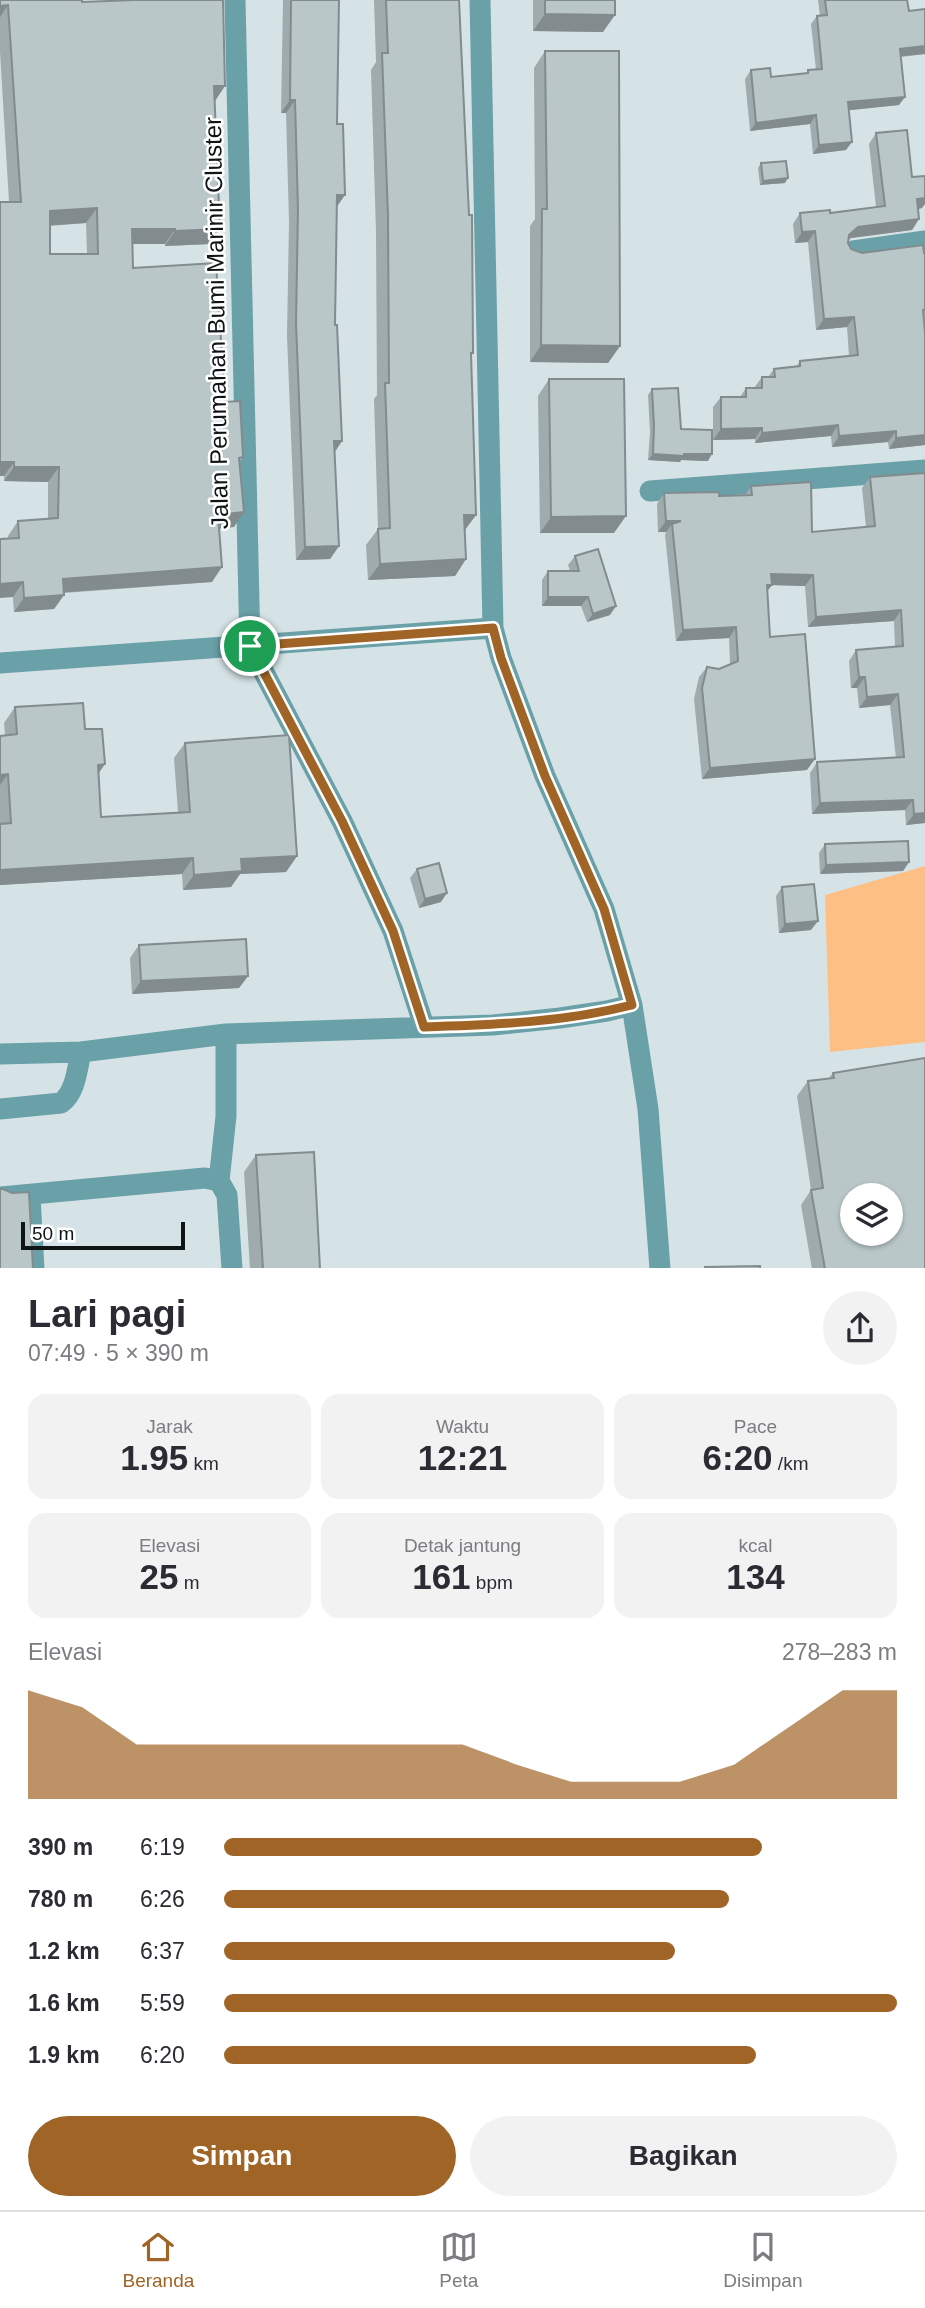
<!DOCTYPE html>
<html lang="id">
<head>
<meta charset="utf-8">
<style>
  body { margin:0; font-family:Helvetica,sans-serif; background:#f2f2f3; color:#2b2b33; height:100vh; display:flex; flex-direction:column; font-size:26px; white-space:nowrap }
  * { box-sizing:border-box; margin:0 }
  p { font-size:23px; color:#7c7c81 }
  .icon { flex:none; width:38px; height:38px; fill:none; stroke:currentColor; stroke-width:2; stroke-linecap:round; stroke-linejoin:round }
  .map { position:relative; height:1268px; overflow:hidden }
  .details { display:flex; flex-direction:column; background:#fff; flex:1 }
  .details>* { flex:none }
  .tools { position:absolute; left:840px; top:1183px; display:grid; gap:14px }
  .tools a { display:grid; place-items:center; width:63px; height:63px; border-radius:50%; background:#fff; box-shadow:0 2px 5px #0004; font-size:35px }
  .scale { position:absolute; left:21px; bottom:18px; width:164px; box-sizing:border-box; padding-left:7px; border:4px solid #0f1415; border-top:0; font-size:19px; line-height:24px; white-space:nowrap; color:#0f1415; -webkit-text-stroke:5px #fff; paint-order:stroke }
  .pin { position:absolute; display:grid; place-items:center; width:60px; height:60px; color:#fff; margin:-30px; border:4px solid #fff; border-radius:50%; box-shadow:0 2px 7px #0007 }
  .round { display:grid; place-items:center; flex:none; width:74px; height:74px; border-radius:37px; background:#f2f2f3 }
  .overview { display:flex; align-items:center; justify-content:space-between; height:119px; padding:0 28px }
  h1 { font-size:38px; font-weight:800; line-height:52px }
  .figures { display:grid; grid-template-columns:repeat(3,1fr); gap:10px; height:119px; padding:7px 28px }
  .figures div { display:grid; align-content:center; border-radius:18px; background:#f2f2f3; text-align:center }
  .figures b { font-size:35px; font-weight:800 }
  .figures small { font-size:19px; font-weight:400 }
  .figures p { font-size:19px }
  .chart { height:196px; padding:14px 28px }
  .chart p { display:flex; justify-content:space-between }
  .chart svg { width:100%; height:126px; margin-top:7px; fill:#a06526; opacity:.7 }
  .primary-button { display:flex; gap:14px; margin-top:auto; padding:14px 28px }
  .primary-button a { flex:1; height:80px; border-radius:42px; background:#a06526; color:#fff; font-size:28px; font-weight:800; line-height:80px; text-align:center }
  .primary-button a+a { background:#f2f2f3; color:#2b2b33 }
  ul { padding:0 28px; list-style:none; font-size:23px }
  li { display:grid; grid-template-columns:112px 84px 1fr; align-items:center; height:52px }
  li i { height:18px; border-radius:9px; background:#a06526 }
  .dock { display:flex; justify-content:space-around; align-items:center; height:98px; border-top:2px solid #e1e1e2; background:#fff; font-size:19px; color:#7c7c81 }
  .dock a { display:grid; justify-items:center; gap:4px }
  .dock .current { color:#a06526 }
  .map>svg:first-child { display:block }
</style>
</head>
<body>
<div class="map">
<svg width="925" height="1269" viewBox="0 0 925 1269">
  <rect width="100%" height="100%" fill="#d6e3e6"/>
  <path fill="#febf84" d="M925 866V1042L830 1052 825 895Z"/>
  <g fill="none" stroke-linecap="round" stroke-linejoin="round">
    <path stroke="#6aa0a8" stroke-width="21" d="M235 0 250 646 342 821 393 931 424 1026
      M480 0 493 628 501 658 545 776 604 909 632 1005 648 1109 660 1269
      M853 251 925 241
      M650 491 925 470
      M0 663 493 628
      M0 1054 81 1052 226 1034 493 1025 560 1018 607 1011 632 1005
      M0 1109 61 1103C76 1092 77 1069 81 1052
      M219 1181 226 1116V1034
      M30 1195 34 1269
      M0 1197 205 1178 219 1181 227 1195 232 1269"/>
  </g>
  <path fill="#9fabad" fill-rule="evenodd" d="M0 0 82 2 124 1V0H223L214 101 220 229 210 244 165 246V244H132L133 268 225 402 243 457 239 463 234 527 219 528 212 582 64 593V595L54 609 14 612 8 536 18 521 48 519V482L4 481 9 202 0 52ZM86 223 87 254H50V226Z
    M283 0H339L335 325 342 441 335 452 339 546 330 559 296 560 287 336 289 222 286 113H281Z
    M374 0H459L476 515 465 530 466 559 455 576 368 580 366 545 378 529 374 399 377 395 376 232 371 70 376 62Z
    M533 0H615L603 32 533 31Z
    M818 0H907L909 11 925 9V54L901 57 899 105 849 110 846 150 813 154 810 124 750 131 745 79 751 70 771 77 806 74 808 70H816L811 24 817 16H820Z
    M545 51 620 346 608 363 530 362V226L535 219 534 68Z
    M876 133 912 177 922 208 918 209 919 219 912 230 851 238 848 240V243L851 249 862 253H925V320H924L925 333V445L889 449 888 442 832 447 831 436 755 443V439L713 440V407L721 397H740L746 388H754L762 377H768L774 369 796 367 800 361 849 356 847 327 816 330 808 242 795 243 793 224 800 213H830L876 207 869 144Z
    M761 163 785 183 760 185 758 168Z
    M549 379 614 533H540L538 396Z
    M652 389 681 429 708 461 681 460 680 462 648 460 650 432 648 395Z
    M925 473V823L906 825 905 810 812 814 810 773 817 762 896 758 890 705 859 708 857 688H851L849 661 856 650 895 647 894 621 808 627 805 586 772 585 767 591 770 637 807 770 702 779 694 699 699 677 707 667 719 669 730 664 729 638 676 641 665 535 666 532H658L657 504 664 493 719 496 745 495 751 486 812 532 866 527 862 488 870 477Z
    M575 556 610 615 587 622 581 606H542V580L548 571H570L568 565Z
    M15 707 85 729 99 773 101 817 178 812 174 758 185 743 297 856 286 872 240 874 231 887 183 890 182 874 0 885V736L5 735 4 723Z
    M825 844 909 862 903 871 820 874 819 853Z
    M417 869 441 902 419 908 410 878Z
    M782 887 811 930 779 933 776 896Z
    M139 945 248 976 239 988 132 994 130 958Z
    M833 1073 925 1269H812L801 1205 811 1190 797 1096 808 1081 829 1078Z
    M256 1155 320 1269H250L244 1172Z"/>
  <path fill="#828b8d" d="M8 5 0 17V6Z
    M545 14 615 15 603 32 533 31Z
    M925 46V54L894 57 900 49Z
    M214 86H225L215 101H203Z
    M905 97 899 105 842 111 848 102Z
    M290 100H295L286 113H281Z
    M816 115 810 124 750 131 756 123Z
    M852 142 846 150 813 154 819 145Z
    M788 178 785 183 760 185 763 181Z
    M337 195H345L336 208Z
    M925 198V204L922 208 910 210 917 199Z
    M97 208 86 223 39 226 50 211Z
    M919 219 912 230 851 238 841 245 849 235 858 227Z
    M132 229H175L165 244H122Z
    M220 229 210 244 165 246 175 231Z
    M815 231 808 242 795 243 802 232Z
    M854 317 847 327 816 330 824 319Z
    M541 345 620 346 608 363 530 362Z
    M838 425 831 436 755 443 762 433Z
    M762 428 755 439 713 440 721 429Z
    M896 431 888 442 832 447 839 436Z
    M925 435V445L889 449 896 438Z
    M334 441H342L333 454Z
    M653 454H712L708 461 681 460 680 462 648 460Z
    M0 462H14L4 476H0Z
    M14 467H59L48 482 4 481Z
    M244 512 234 527 207 530 218 515Z
    M464 515H476L464 531Z
    M626 516 614 533H540L551 517Z
    M666 521H681L672 524 666 532H658Z
    M339 546 330 559 296 560 305 547Z
    M466 559 455 576 368 580 380 564Z
    M222 567 212 582 53 593 63 579Z
    M771 574 813 575 805 586 772 585 764 595Z
    M23 582 13 597 0 598V584Z
    M64 595 54 609 14 612 24 598Z
    M548 597H588L581 606H542Z
    M616 606 610 615 587 622 593 614Z
    M901 610 894 621 808 627 816 617Z
    M736 627 729 638 676 641 683 630Z
    M859 677H865L857 688H851Z
    M898 694 890 705 859 708 867 697Z
    M815 759 807 770 702 779 710 768Z
    M105 764 94 780 98 765Z
    M8 774 0 785V775Z
    M913 800 905 810 812 814 820 803Z
    M925 813V823L906 825 914 814Z
    M297 856 286 872 240 874 231 887 183 890 194 875 241 859Z
    M193 858 182 874 0 885V870Z
    M909 862 903 871 820 874 826 865Z
    M447 893 441 902 419 908 425 899Z
    M818 921 811 930 779 933 785 924Z
    M248 976 239 988 132 994 141 981Z"/>
  <path fill="#b9c7c9" stroke="#828b8d" stroke-width="2" fill-rule="evenodd" d="M0 0H82V2L135 0H223L225 86H214L220 229 175 231V229H132L133 268 216 263 225 402 240 401 243 457 239 458 244 512 218 515 222 567 63 579 64 595 24 598 23 582 0 584V539L19 538 18 521 58 518 59 467H14V462H0V202H21L8 5 0 6ZM97 208 98 254H50V211Z
    M291 0H339L337 124H343L345 195H337L335 325H337L342 441H334L339 546 305 547 296 323 298 209 295 100H290Z
    M386 0H459L469 215H472L473 353H471L476 515H464L466 559 380 564 378 529 390 528 385 383H389L388 216 382 53H388Z
    M545 0H615V15L545 14Z
    M825 0H907L909 11 925 9V46L900 49 905 97 848 102 852 142 819 145 816 115 756 123 751 70 770 68 771 77 808 73V70L822 69 817 16 827 15Z
    M545 51H619L620 346 541 345 542 209H547Z
    M907 130 912 177 925 176V198L917 199 919 219 858 227 849 235 848 243 851 249 862 253 923 245 924 253H925V310H923L925 333V435L896 438V431L839 436 838 425 762 433V428L721 429V397H746V388H762V377H775L774 369 800 366V361L858 355 854 317 824 319 815 231 802 232 800 213 830 210V213L885 206 876 133Z
    M786 161 788 178 763 181 761 163Z
    M549 379H624L626 516 551 517Z
    M678 388 681 429 712 430V454H684V456L653 454 654 426 652 389Z
    M925 473V813L914 814 913 800 820 803 817 762 904 757 898 694 867 697 865 677H859L856 650 903 646 901 610 816 617 813 575 771 574 772 585H767L770 637 805 634 815 759 710 768 702 688 707 667 719 669 738 661 736 627 683 630 672 524 681 521H666L664 493 719 492V496L752 495 751 486 811 482 812 532 875 526 870 477Z
    M598 549 616 606 593 614 588 597H548V571H579L575 556Z
    M83 703 85 729H102L105 764 98 765 101 817 190 812 185 743 289 735 297 856 241 859 242 871 194 875 193 858 0 870V824L11 823 8 774 0 775V736L17 734 15 707Z
    M908 841 909 862 826 865 825 844Z
    M439 863 447 893 425 899 417 869Z
    M814 884 818 921 785 924 782 887Z
    M246 939 248 976 141 981 139 945Z
    M925 1058V1269H825L811 1190 823 1188 808 1081 834 1078 833 1073ZM852 1195H891V1234H852Z
    M314 1152 320 1269H263L256 1155Z
    M0 1189H3L12 1193 29 1192 33 1269H0Z
    M760 1266V1269H705V1267Z"/>
  <g fill="none" stroke-linecap="round" stroke-linejoin="round">
    <defs>
      <path id="route" d="M493 628 501 658 545 776 604 909 632 1005C564 1022 494 1025 424 1027L393 931 342 821 250 646Z"/>
    </defs>
    <use href="#route" stroke="#fff" stroke-width="14"/>
    <use href="#route" stroke="#a06526" stroke-width="9"/>
  </g>
  <g text-anchor="middle" dominant-baseline="central" stroke-width="5" stroke-linejoin="round" paint-order="stroke">
    <g font-size="24" fill="#0f1415" stroke="#fff">
      <text transform="translate(216 323) rotate(-91)">Jalan Perumahan Bumi Marinir Cluster</text>
    </g>
  </g>
</svg>
<div class="tools">
<a><svg class="icon" aria-label="layers" viewBox="0 0 24 24"><path d="M12 4l9 5-9 5-9-5zM3 14l9 5 9-5"/></svg></a>
</div>
<div class="scale">50 m</div>
<div class="pin" style="left:250px;top:646px;background:#1e9e55"><svg class="icon" aria-label="arrive" viewBox="0 0 24 24"><path d="M6 21V4h12l-3 4 3 4H6"/></svg></div>
</div>
<section class="details">
<div class="overview"><div><h1>Lari pagi</h1><p>07:49 · 5 × 390 m</p></div><a class="round"><svg class="icon" aria-label="share" viewBox="0 0 24 24"><path d="M12 15V3M7 8l5-5 5 5M5 13v7h14v-7"/></svg></a></div>
<div class="figures">
<div><p>Jarak</p><b>1.95<small> km</small></b></div>
<div><p>Waktu</p><b>12:21</b></div>
<div><p>Pace</p><b>6:20<small> /km</small></b></div>
</div>
<div class="figures">
<div><p>Elevasi</p><b>25<small> m</small></b></div>
<div><p>Detak jantung</p><b>161<small> bpm</small></b></div>
<div><p>kcal</p><b>134</b></div>
</div>
<div class="chart"><p><span>Elevasi</span>278–283 m</p>
<svg viewBox="0 0 160 44" preserveAspectRatio="none"><path d="M0 44V6L10 12L20 25L30 25L40 25L50 25L60 25L70 25L80 25L90 32L100 38L110 38L120 38L130 32L140 19L150 6L160 6V44z"/></svg>
</div>
<ul>
<li><b>390 m</b>6:19<i style="width:80%"></i></li>
<li><b>780 m</b>6:26<i style="width:75%"></i></li>
<li><b>1.2 km</b>6:37<i style="width:67%"></i></li>
<li><b>1.6 km</b>5:59<i style="width:100%"></i></li>
<li><b>1.9 km</b>6:20<i style="width:79%"></i></li>
</ul>
<div class="primary-button"><a>Simpan</a><a>Bagikan</a></div>
</section>
<nav class="dock">
<a class="current"><svg class="icon" aria-label="home" viewBox="0 0 24 24"><path d="M3 11l9-7 9 7M6 9v11h12V9"/></svg>Beranda</a>
<a><svg class="icon" aria-label="map" viewBox="0 0 24 24"><path d="M3 6l6-2 6 2 6-2v14l-6 2-6-2-6 2zM9 4v14M15 6v14"/></svg>Peta</a>
<a><svg class="icon" aria-label="saved" viewBox="0 0 24 24"><path d="M7 4h10v16l-5-4-5 4z"/></svg>Disimpan</a>
</nav>
</body>
</html>
